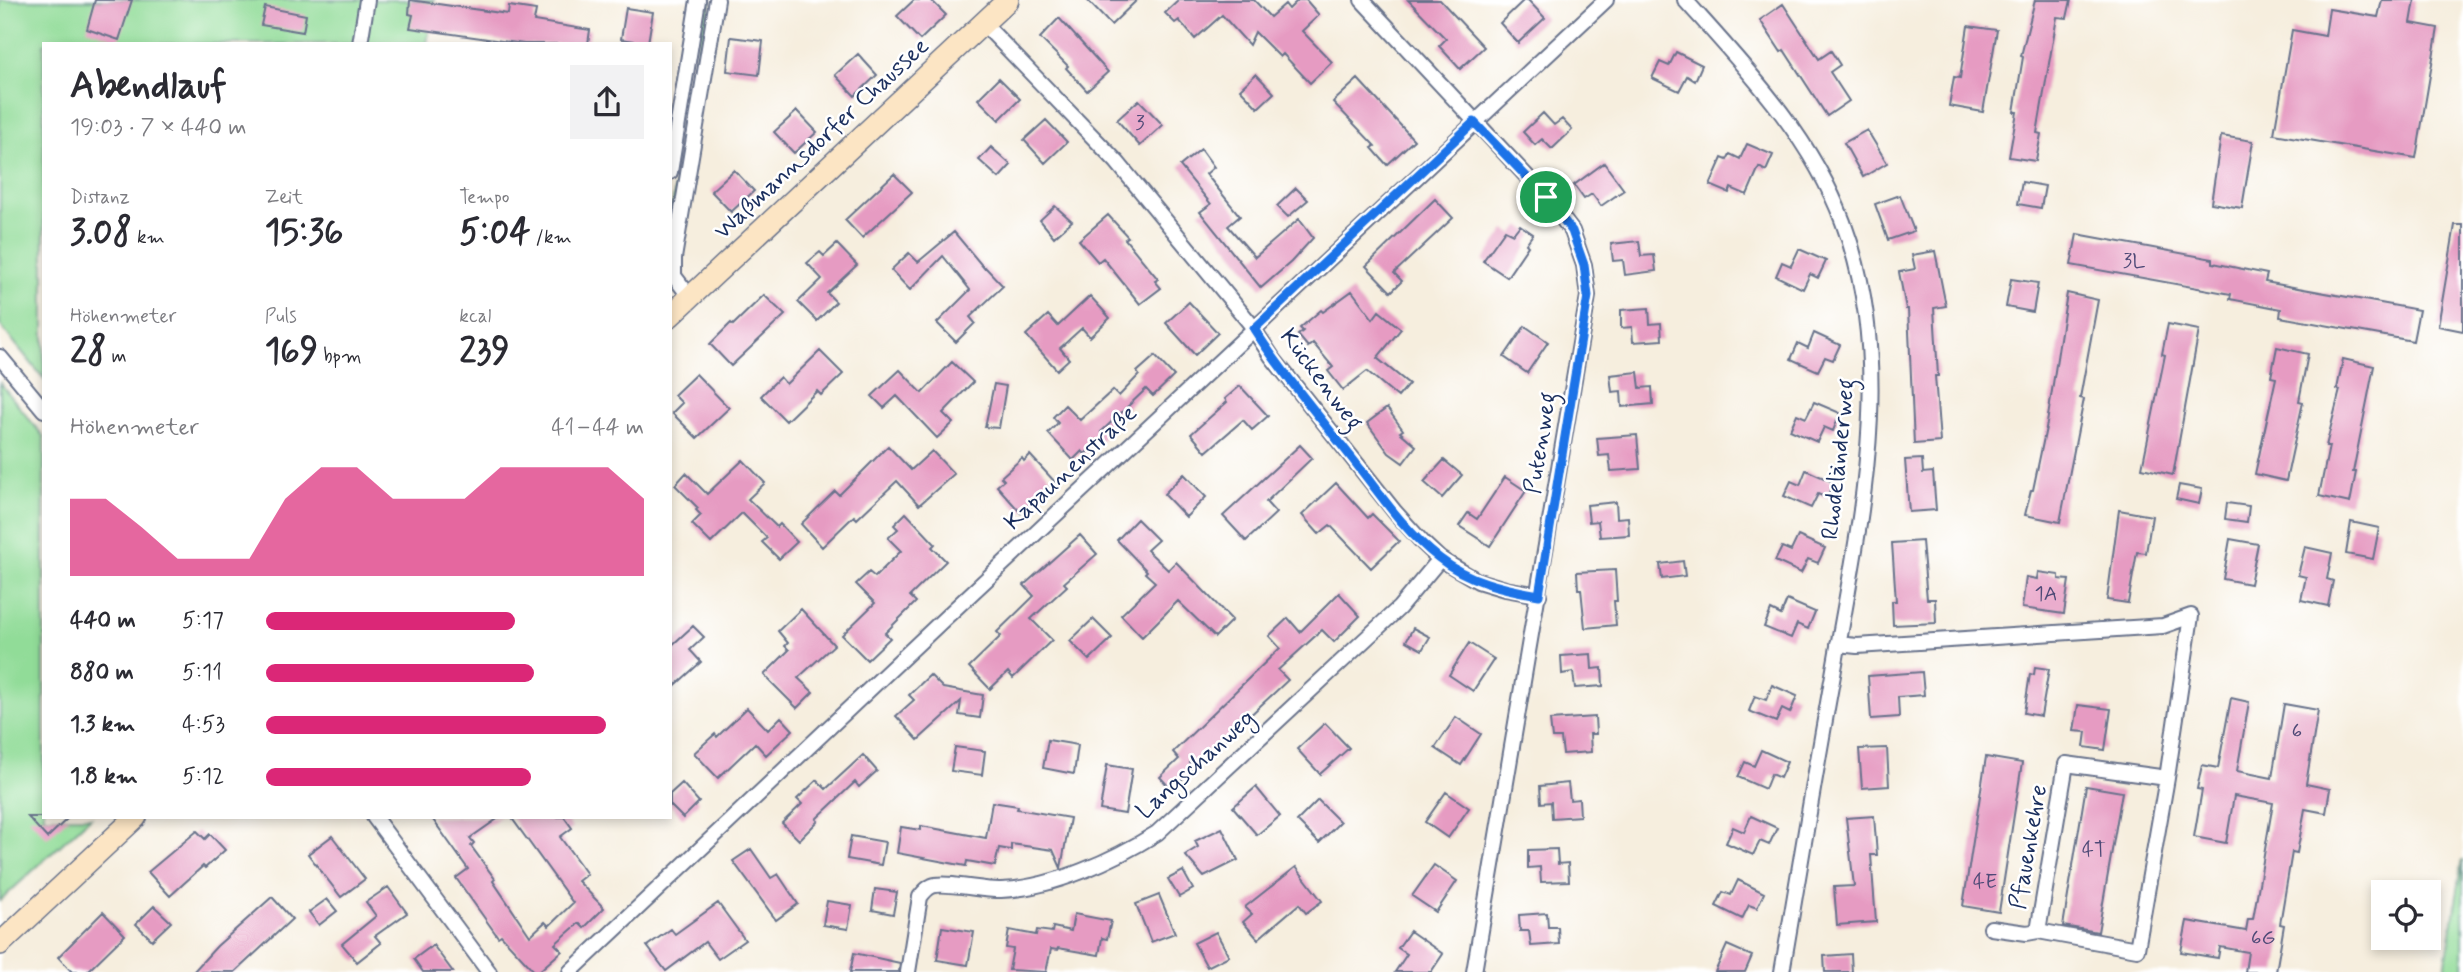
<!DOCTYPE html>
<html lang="de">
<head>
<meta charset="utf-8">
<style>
  body { margin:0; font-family:Mynerve,sans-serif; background:#f2f2f3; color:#2b2b33; height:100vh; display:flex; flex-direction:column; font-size:26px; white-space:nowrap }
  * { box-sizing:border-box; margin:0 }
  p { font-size:23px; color:#7c7c81 }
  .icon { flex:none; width:38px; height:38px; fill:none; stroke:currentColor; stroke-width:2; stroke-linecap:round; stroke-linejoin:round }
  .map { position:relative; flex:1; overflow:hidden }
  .panel { position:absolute; left:42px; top:42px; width:630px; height:777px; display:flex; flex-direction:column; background:#fff; border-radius:0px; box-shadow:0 4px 10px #0003 }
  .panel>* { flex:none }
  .buttons { position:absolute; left:2371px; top:880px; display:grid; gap:14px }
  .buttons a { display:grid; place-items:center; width:70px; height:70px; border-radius:0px; background:#fff; box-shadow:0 4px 10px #0003; font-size:35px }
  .pin { position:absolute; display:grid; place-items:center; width:60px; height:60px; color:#fff; margin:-30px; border:4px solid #fff; border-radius:50%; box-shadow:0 2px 7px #0007 }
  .round { display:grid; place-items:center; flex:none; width:74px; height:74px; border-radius:0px; background:#f2f2f3 }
  .summary { display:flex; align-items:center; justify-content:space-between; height:119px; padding:0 28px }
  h1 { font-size:38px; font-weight:700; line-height:52px }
  .figures { display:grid; grid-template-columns:repeat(3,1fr); gap:10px; height:119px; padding:7px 28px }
  .figures div { display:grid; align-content:center }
  .figures b { font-size:35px; font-weight:700 }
  .figures small { font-size:19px; font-weight:400 }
  .figures p { font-size:19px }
  .chart { height:196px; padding:14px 28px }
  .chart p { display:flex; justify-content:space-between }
  .chart svg { width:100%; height:126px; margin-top:7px; fill:#db2777; opacity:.7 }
  ul { padding:0 28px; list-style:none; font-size:23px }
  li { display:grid; grid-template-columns:112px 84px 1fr; align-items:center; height:52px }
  li i { height:18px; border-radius:9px; background:#db2777 }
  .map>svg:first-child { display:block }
</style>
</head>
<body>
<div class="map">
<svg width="2463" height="972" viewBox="0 0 2463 972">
  <rect width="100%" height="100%" fill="#fff"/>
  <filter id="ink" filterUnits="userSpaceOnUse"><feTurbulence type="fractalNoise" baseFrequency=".0143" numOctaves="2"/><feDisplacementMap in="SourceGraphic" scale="14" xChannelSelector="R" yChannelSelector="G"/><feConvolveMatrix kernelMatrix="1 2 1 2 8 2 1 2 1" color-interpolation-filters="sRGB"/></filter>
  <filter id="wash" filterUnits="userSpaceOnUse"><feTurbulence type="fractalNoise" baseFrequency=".00686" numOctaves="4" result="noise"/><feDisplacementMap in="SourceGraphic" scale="28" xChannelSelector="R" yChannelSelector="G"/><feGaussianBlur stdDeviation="1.57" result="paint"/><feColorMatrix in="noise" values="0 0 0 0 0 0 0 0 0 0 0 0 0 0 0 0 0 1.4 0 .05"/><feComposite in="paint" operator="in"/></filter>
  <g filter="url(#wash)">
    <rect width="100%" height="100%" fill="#f6eede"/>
    <path fill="#91dc98" stroke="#56867b" stroke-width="2" d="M0 0H434L427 44H44V379L0 325Z
      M705 0H711L670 260V220Z
      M0 383 44 437V817H91L0 901Z
      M2463 859V972L2445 969Z"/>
    <g id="blocks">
      <path fill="#e69bc2" d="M95 0H132L119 40 87 29Z
        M410 0 508 14 509 6 536 10 534 21 590 30 588 44H524L410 28 413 15 409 14Z
        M914 0H931L946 15 920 40 897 16Z
        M1087 0H1137L1111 25Z
        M1179 0H1254L1270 17 1285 4 1289 9 1298 0H1306L1319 15 1302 31 1332 62 1310 83 1283 54 1280 57 1255 32 1249 45 1222 15 1195 39 1179 20 1175 23 1165 13Z
        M1408 0H1440L1484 47 1460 69 1439 46 1446 39Z
        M1524 0H1528L1545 18 1518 43 1500 23Z
        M2035 0H2071L2067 18 2057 17 2037 133 2041 134 2036 161 2009 157 2017 112H2014L2023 57 2021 56Z
        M2382 0H2415L2411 23 2438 28 2416 158 2274 134 2292 30 2325 36 2329 9 2378 17Z
        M1783 4 1819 59 1831 51 1840 65 1830 72 1849 101 1827 116 1784 50 1781 52 1760 20Z
        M265 7 306 15 303 32 261 25Z
        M626 8 653 12 648 43 621 39Z
        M1059 18 1108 72 1087 91 1066 68 1068 66 1040 38Z
        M1968 26 1997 30 1983 112 1949 106 1954 77 1960 78Z
        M731 37 763 41 759 75 727 71Z
        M1676 52 1702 65 1695 81 1687 76 1679 91 1652 78 1660 62 1669 66Z
        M858 54 877 75 855 96 835 75Z
        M1256 74 1274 93 1258 108 1240 89Z
        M999 78 1020 99 999 120 978 99Z
        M1358 79 1414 140 1387 165 1372 148 1375 146 1333 102Z
        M1139 100 1163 125 1140 146 1117 120Z
        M797 111 817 132 794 153 774 132Z
        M1543 113 1554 125 1562 119 1572 130 1552 149 1542 139 1535 145 1523 132Z
        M1046 120 1067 142 1045 163 1024 140Z
        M1867 130 1887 163 1863 177 1844 143Z
        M2221 136 2253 141 2242 208 2211 203Z
        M1747 144 1773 155 1766 171 1759 167 1747 195 1731 188 1729 193 1710 185 1722 158 1727 160 1730 154 1740 159Z
        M991 147 1011 165 999 178 979 160Z
        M1201 149 1214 167 1206 174 1240 216 1228 226 1255 257 1299 219 1313 238 1291 262 1261 288 1200 212 1211 204 1180 166Z
        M1604 163 1624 190 1601 206 1592 194 1584 199 1574 185Z
        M734 170 754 191 731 212 711 191Z
        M894 174 912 192 862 238 845 220Z
        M2022 182 2045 186 2041 208 2018 204Z
        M1296 188 1308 200 1288 217 1277 206Z
        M1900 195 1914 231 1888 240 1875 204Z
        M1435 199 1453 218 1394 273 1402 281 1391 292 1366 266Z
        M1055 206 1072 221 1054 237 1040 220Z
        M1108 215 1128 237 1125 239 1158 279 1155 281 1161 288 1140 304 1103 258 1098 262 1079 240Z
        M1520 225 1533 234 1526 244 1528 246 1507 277 1483 261 1505 230 1513 234Z
        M2455 225H2463V331L2438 326Z
        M954 232 984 268 985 267 1003 286 970 317 975 323 956 342 937 323 970 290 943 256 910 290 891 270 909 253 918 262Z
        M2077 234 2213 259V263L2267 274 2265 282 2419 310 2413 341 2280 317 2281 309 2230 299 2231 294 2071 265Z
        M1639 241 1641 256 1654 255 1656 271 1625 275 1623 260 1613 261 1611 244Z
        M837 244 857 265 827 293 836 302 817 321 798 302 822 279 807 263 820 252 824 256Z
        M1799 249 1826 261 1818 278 1810 274 1803 289 1776 276 1782 262 1791 266Z
        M1935 251 1946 306 1934 308 1938 376H1935L1940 442 1914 444 1908 309H1906L1899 272 1915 269 1912 255Z
        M2011 279 2038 283 2033 312 2006 307Z
        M1352 291 1373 319 1379 311 1401 329 1377 358 1409 384 1398 397 1367 371 1343 390 1328 371 1333 367 1313 343 1308 347 1298 335 1303 331 1300 328 1321 310 1323 312Z
        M2067 293 2098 300 2080 398 2084 399 2060 522 2025 515 2031 490H2033L2047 423Z
        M764 295 785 315 731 366 710 344 731 323 733 325Z
        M1090 296 1110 318 1090 337 1082 328 1060 348 1069 359 1057 370 1026 335 1048 315 1058 326Z
        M1189 302 1218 333 1195 355 1166 323Z
        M1649 308 1650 324 1661 323 1662 340 1633 342 1632 327 1621 328V310Z
        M2168 324 2199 330 2173 475 2142 468 2165 355 2162 354Z
        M1525 326 1548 342 1527 373 1504 357Z
        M1814 333 1840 345 1833 360 1825 357 1818 371 1791 359 1798 343 1808 348Z
        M2277 347 2308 354 2299 401 2303 402 2286 481 2255 474 2276 378 2271 377Z
        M820 351 843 374 821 395 817 391 786 421 761 396 780 377 786 384Z
        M1155 356 1174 376 1153 396 1146 389 1101 432 1105 436 1085 454 1082 451 1073 460 1048 433 1058 423 1053 417 1065 405 1080 420 1113 390 1119 396 1139 375 1137 372Z
        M2343 359 2374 366 2353 472H2356L2350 503 2319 496 2329 446H2326L2340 390 2337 389Z
        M952 362 973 382 943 413 953 423 937 438 897 396 884 408 872 396 900 370 922 393Z
        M1638 372 1640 388 1652 387 1653 404 1622 407 1621 391 1612 392 1610 375Z
        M696 374 729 408 697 438 672 413 682 403 674 395Z
        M994 384 1006 386 999 428 985 427Z
        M1240 386 1268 416 1252 430 1243 420 1206 452 1191 434 1227 402 1225 399Z
        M1814 402 1840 413 1833 431 1824 427 1817 442 1790 430 1797 414 1806 418Z
        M1387 408 1403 430 1400 432 1416 446 1403 463 1389 453 1367 423Z
        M1637 435 1640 469 1611 471 1609 455 1599 456 1597 438Z
        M1300 445 1312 458 1266 502 1276 513 1246 541 1223 516Z
        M888 446 911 470 932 451 954 474 919 505 897 481 857 519 854 516 822 547 801 524 835 491 839 495Z
        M1030 455 1055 482 1021 513 997 486 1004 480 1001 477 1022 458 1024 461Z
        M1922 459 1923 473 1933 472 1936 510 1909 512 1905 460Z
        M743 460 765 483 748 499 777 527 780 524 797 542 779 559 762 542 767 538 742 513 711 543 692 524 701 515 696 510 698 508 675 485 686 473 707 494Z
        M1444 460 1462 475 1442 498 1424 482Z
        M1806 470 1833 482 1827 498 1818 494 1811 508 1784 496 1791 481 1800 485Z
        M1184 474 1206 497 1186 517 1164 494Z
        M1505 477 1526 491 1490 546 1459 526 1468 513 1477 519Z
        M1336 483 1368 518 1372 514 1399 541 1371 568 1330 525 1319 534 1302 515Z
        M2179 485 2202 489 2199 504 2176 499Z
        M1616 502 1617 518 1628 517 1629 535 1600 537 1598 521 1589 522 1587 505Z
        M2227 503 2249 506 2247 522 2225 519Z
        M2119 510 2152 516 2146 553 2137 552 2128 603 2107 600Z
        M906 513 935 544 932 547 946 561 910 596 916 602 885 633 890 638 867 660 842 635 875 603 856 584 869 572 875 577 901 551 888 538 898 529 894 525Z
        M1137 519 1158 540 1147 550 1168 570 1176 562 1232 620 1215 637 1178 601 1142 637 1121 615 1155 582 1145 573 1147 571 1117 540Z
        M2351 522 2379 528 2373 559 2346 554Z
        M1080 535 1097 554 1064 583 1067 586 1031 619 1052 640 1013 678 1008 672 990 689 969 667 1001 636 997 632 1034 596 1024 585Z
        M1798 536 1825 548 1818 563 1808 559 1801 573 1775 561 1782 547 1791 551Z
        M2230 539 2258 544 2250 584 2223 579Z
        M1922 541 1927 599H1935L1936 623 1893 625 1892 601H1896L1892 543Z
        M2305 547 2332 553 2327 579 2333 581 2328 606 2301 600 2306 577 2298 575Z
        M1683 561 1685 576 1662 579 1660 564Z
        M1615 570 1617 601H1614L1616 625 1585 628 1581 589H1578L1577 572Z
        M2038 572 2059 575V579L2069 580 2064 614 2022 608 2026 577 2037 579Z
        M1339 593 1360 616 1334 642 1322 630 1278 670 1288 680 1197 765 1194 761 1190 763 1193 769 1171 789 1160 777 1179 759 1173 752 1280 648 1269 636 1288 618 1300 632Z
        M1787 600 1815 612 1808 629 1797 624 1791 638 1764 627 1771 610 1781 615Z
        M801 609 834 645 798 678 813 692 797 708 764 675 789 650 785 646 788 643 778 631Z
        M1093 619 1112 638 1089 660 1070 641Z
        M693 626 704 637 690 650 701 662 670 690V647Z
        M1413 628 1430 637 1422 650 1406 641Z
        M1469 643 1494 659 1473 691 1449 675Z
        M1591 654 1592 669 1602 668 1603 686 1575 688 1573 672 1562 674 1561 656Z
        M2035 667 2049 669 2041 716 2024 713 2030 674 2034 675Z
        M1922 672 1924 695 1898 697 1899 717 1871 719 1868 676Z
        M930 675 943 688 983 695 980 718 959 715 961 701 918 740 896 716 914 700 909 695Z
        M1772 685 1797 696 1790 713 1782 709 1776 722 1749 711 1755 696 1766 700Z
        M2231 698 2249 702 2237 771 2272 778 2284 704 2318 710 2306 784 2330 789 2326 813 2305 809 2297 853 2292 852 2280 924 2284 925 2276 972H2245L2248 952 2220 947 2218 958 2181 952 2187 921 2246 931 2248 919H2253L2273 803 2234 796 2226 843 2194 837 2202 790 2197 789 2202 765 2218 768Z
        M2078 705 2111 709 2105 750 2084 747 2086 732 2074 731Z
        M747 708 768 730 781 717 793 730 766 755 755 743 718 778 694 753 715 734 717 737Z
        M1456 717 1481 734 1461 765 1435 748Z
        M1595 717 1596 734H1590L1591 752 1563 754 1561 738H1552L1550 720Z
        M1325 723 1349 748 1320 774 1297 749Z
        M1048 740 1078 745 1074 774 1043 768Z
        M955 747 985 751 982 775 951 771Z
        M1887 748 1889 786 1862 788 1859 749Z
        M1761 750 1787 762 1780 778 1771 774 1765 789 1738 777 1745 762 1754 766Z
        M863 755 877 771 859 787 855 782 816 819 818 821 799 840 782 823 802 804 797 799 817 780 826 789Z
        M1986 757 2022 763 1999 912 1963 906Z
        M1107 765 1132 769 1125 814 1100 810Z
        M682 783 699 802 683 818 670 805V794Z
        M1568 783 1570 800 1579 799 1580 816 1552 818 1551 802 1541 803 1540 786Z
        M2086 786 2122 792 2098 932 2063 926Z
        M1256 787 1280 816 1257 835 1233 807Z
        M1446 792 1469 808 1448 838 1425 822Z
        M1318 800 1340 822 1319 843 1297 821Z
        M992 802 1018 806 1017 809 1070 818 1061 868 1053 850 1011 844V850L999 848 995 866 967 861 966 866 897 853 901 827 921 830V826L986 838Z
        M1751 816 1777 828 1769 845 1760 841 1753 855 1726 843 1733 827 1744 832Z
        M1874 816 1877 855H1871L1876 922 1837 925 1834 887 1854 886 1846 818Z
        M28 817H69L47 838Z
        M431 817H500L470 838 474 843 471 846 495 879 493 881 530 936 545 922 549 926 573 903 511 817H564L572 828 560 837 587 874 578 881 604 908 584 928 579 923 555 944 562 951 538 972H535L501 935 498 937 456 878 468 869Z
        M1222 828 1238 860 1204 877 1185 855 1198 847 1195 841Z
        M197 831 205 839 210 834 225 850 205 868 203 866 170 896 148 872Z
        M332 836 365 879 341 897 308 854Z
        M851 836 885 842 881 865 847 859Z
        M751 849 771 878 778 874 798 904 776 920 733 861Z
        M1557 849 1558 864 1568 863 1569 881 1541 882 1540 867 1528 868V850Z
        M1434 865 1457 881 1436 912 1412 896Z
        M1296 867 1322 901 1306 913 1299 904 1258 939 1243 922 1252 914 1245 907Z
        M1183 871 1193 889 1179 897 1168 879Z
        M1738 880 1764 893 1757 908 1749 905 1742 919 1716 906 1723 892 1731 895Z
        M388 887 407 913 375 936 381 943 357 962 342 944 376 916 366 902Z
        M875 889 897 892 893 914 872 910Z
        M1159 895 1175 933 1151 942 1136 904Z
        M272 897 292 919 235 972H193L217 946Z
        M327 899 337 911 319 925 309 912Z
        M827 901 852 905 848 929 823 925Z
        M718 903 745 940 718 959 705 942 666 971 647 946 671 929 675 934Z
        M154 906 171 922 152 940 136 924Z
        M103 912 125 935 87 972H72L58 957Z
        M1547 913 1548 927H1558L1559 944 1531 946 1529 931H1520L1519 915Z
        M1074 914 1111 921 1107 939 1102 938 1099 955 1058 948 1057 950 1051 949 1046 972 1009 970 1013 949 1006 948 1009 930 1036 935 1037 930 1052 932 1053 927 1071 931Z
        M942 927 974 932 968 965 937 960Z
        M1410 931 1443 954 1431 972H1395L1407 954 1398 948Z
        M1216 932 1229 956 1207 967 1194 943Z
        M433 945 453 972H423L414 959Z
        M1727 945 1752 956 1745 972H1715Z
        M854 953 900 963 899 972H850Z
        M1851 954 1852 972H1825L1824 956Z"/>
    </g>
  </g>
  <g filter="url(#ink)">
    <use href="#blocks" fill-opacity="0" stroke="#68728b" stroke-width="2"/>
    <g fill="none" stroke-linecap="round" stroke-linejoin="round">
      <defs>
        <path id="street" d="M1362 0 1546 197 1572 231 1584 265 1588 296 1474 972
          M1685 0C1745 67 1811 136 1843 222 1898 368 1858 528 1833 675 1815 774 1799 873 1782 972
          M984 24 1117 162 1249 322 1272 357 1395 512 1423 543 1440 559 1478 581 1505 589 1539 595
          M360 44 367 0
          M670 172 698 0
          M690 297 674 276V258L717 0
          M0 357 44 410
          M1838 644 1857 646 2163 626 2191 616 2167 778 2137 949 2038 931 2066 764 2167 778
          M374 817 489 972
          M1991 928 2027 933 2038 931
          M570 972 943 620 1606 0
          M908 972 920 897C923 893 927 888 932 886 943 881 985 891 1001 890 1053 888 1114 860 1157 833L1399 608 1440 559"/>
        <path id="secondary" d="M670 316 1008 0
          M0 944 136 817"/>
      </defs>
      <use href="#street" stroke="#68728b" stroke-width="18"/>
      <use href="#secondary" stroke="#68728b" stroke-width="24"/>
      <use href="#street" stroke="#fff" stroke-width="14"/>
      <use href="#secondary" stroke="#fce5c4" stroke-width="21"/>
    </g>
  </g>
  <g fill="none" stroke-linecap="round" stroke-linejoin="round" filter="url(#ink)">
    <defs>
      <path id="route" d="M1474 122 1546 197 1572 231 1584 265 1588 296 1539 595C1503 589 1468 581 1439 558 1404 531 1378 491 1351 457 1318 415 1283 374 1254 329Z"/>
    </defs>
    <use href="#route" stroke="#fff" stroke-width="14"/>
    <use href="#route" stroke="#1a73e8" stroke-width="9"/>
  </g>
  <g text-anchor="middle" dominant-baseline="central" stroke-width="5" stroke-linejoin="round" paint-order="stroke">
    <g font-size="21" fill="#4e4a77">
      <text x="1140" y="123">3</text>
      <text x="2134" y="261">3L</text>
      <text x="2046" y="594">1A</text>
      <text x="2297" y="731">6</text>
      <text x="2094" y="850">4T</text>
      <text x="1985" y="882">4E</text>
      <text x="2263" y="938">6G</text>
    </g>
    <g font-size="24" fill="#1b2f5e" stroke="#fff">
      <text transform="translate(822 139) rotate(-43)">Waßmannsdorfer Chaussee</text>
      <text transform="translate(1321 380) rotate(53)">Kückenweg</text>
      <text transform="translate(1541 443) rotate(-81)">Putenweg</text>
      <text transform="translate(1839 459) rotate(-84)">Rhodeländerweg</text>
      <text transform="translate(1071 468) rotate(-43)">Kapaunenstraße</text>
      <text transform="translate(1196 765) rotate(-42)">Langschanweg</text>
      <text transform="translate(2029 847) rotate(-80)">Pfauenkehre</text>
    </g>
  </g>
</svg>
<div class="buttons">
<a><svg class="icon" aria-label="locate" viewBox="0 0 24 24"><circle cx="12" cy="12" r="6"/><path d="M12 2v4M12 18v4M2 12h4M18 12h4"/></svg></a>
</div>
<div class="pin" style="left:1546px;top:197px;background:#1e9e55"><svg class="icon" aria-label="arrive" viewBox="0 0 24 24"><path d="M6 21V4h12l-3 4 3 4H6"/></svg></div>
<section class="panel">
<div class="summary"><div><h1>Abendlauf</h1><p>19:03 · 7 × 440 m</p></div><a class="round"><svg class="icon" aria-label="share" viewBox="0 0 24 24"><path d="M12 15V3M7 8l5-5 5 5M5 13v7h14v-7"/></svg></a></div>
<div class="figures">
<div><p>Distanz</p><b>3.08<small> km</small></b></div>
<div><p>Zeit</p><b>15:36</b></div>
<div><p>Tempo</p><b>5:04<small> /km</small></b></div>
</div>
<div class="figures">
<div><p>Höhenmeter</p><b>28<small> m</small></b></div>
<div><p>Puls</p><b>169<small> bpm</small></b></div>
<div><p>kcal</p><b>239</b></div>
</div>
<div class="chart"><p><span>Höhenmeter</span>41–44 m</p>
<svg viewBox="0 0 160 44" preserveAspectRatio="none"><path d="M0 44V17L10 17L20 27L30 38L40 38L50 38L60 17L70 6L80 6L90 17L100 17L110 17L120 6L130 6L140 6L150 6L160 17V44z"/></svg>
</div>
<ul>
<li><b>440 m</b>5:17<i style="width:66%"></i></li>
<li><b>880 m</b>5:11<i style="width:71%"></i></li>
<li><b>1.3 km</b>4:53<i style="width:90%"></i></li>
<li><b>1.8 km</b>5:12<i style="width:70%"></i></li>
</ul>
</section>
</div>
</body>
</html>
